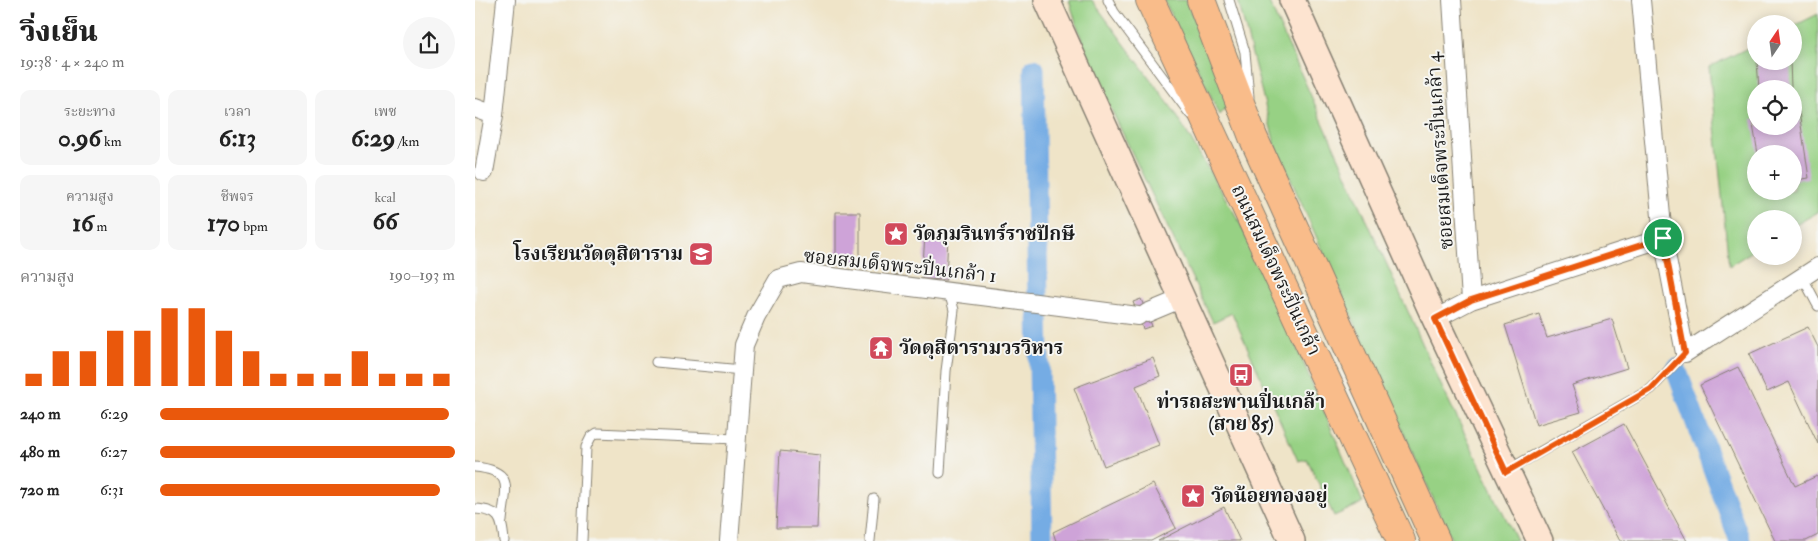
<!DOCTYPE html>
<html lang="th">
<head>
<meta charset="utf-8">
<style>
  body { margin:0; font-family:"IM FELL Double Pica","Noto Serif Thai",serif; background:#f6f6f6; color:#222; height:100vh; display:flex; flex-direction:column; font-size:19px; white-space:nowrap }
  * { box-sizing:border-box; margin:0 }
  p { font-size:16px; color:#767676 }
  .icon { flex:none; width:28px; height:28px; fill:none; stroke:currentColor; stroke-width:2; stroke-linecap:round; stroke-linejoin:round }
  .map { position:relative; flex:1; overflow:hidden }
  .drawer { display:flex; flex-direction:column; background:#fff; width:475px }
  .drawer>* { flex:none }
  .needle { width:32px; rotate:13deg }
  .tools { position:absolute; left:1272px; top:15px; display:grid; gap:10px }
  .tools a { display:grid; place-items:center; width:55px; height:55px; border-radius:50%; background:#fff; box-shadow:0 2px 12px #0003; font-size:25px }
  .pin { position:absolute; display:grid; place-items:center; width:42px; height:42px; color:#fff; margin:-21px; border:2px solid #fff; border-radius:50%; box-shadow:0 1px 5px #0007 }
  .round { display:grid; place-items:center; flex:none; width:52px; height:52px; border-radius:26px; background:#f6f6f6 }
  .overview { display:flex; align-items:center; justify-content:space-between; height:85px; padding:0 20px }
  h1 { font-size:28px; font-weight:800; line-height:38px }
  .figures { display:grid; grid-template-columns:repeat(3,1fr); gap:8px; height:85px; padding:5px 20px }
  .figures div { display:grid; align-content:center; border-radius:10px; background:#f6f6f6; text-align:center }
  .figures b { font-size:25px; font-weight:800 }
  .figures small { font-size:14px; font-weight:400 }
  .figures p { font-size:14px }
  .chart { height:140px; padding:10px 20px }
  .chart p { display:flex; justify-content:space-between }
  .chart svg { width:100%; height:90px; margin-top:5px; stroke:#ea580c; stroke-width:6 }
  ul { padding:0 20px; list-style:none; font-size:16px }
  li { display:grid; grid-template-columns:80px 60px 1fr; align-items:center; height:38px }
  li i { height:12px; border-radius:6px; background:#ea580c }
  main { display:flex; flex:1; min-height:0 }
  .map>svg:first-child { display:block }
</style>
</head>
<body>
<main>
<section class="drawer">
<div class="overview"><div><h1>วิ่งเย็น</h1><p>19:38 · 4 × 240 m</p></div><a class="round"><svg class="icon" aria-label="share" viewBox="0 0 24 24"><path d="M12 15V3M7 8l5-5 5 5M5 13v7h14v-7"/></svg></a></div>
<div class="figures">
<div><p>ระยะทาง</p><b>0.96<small> km</small></b></div>
<div><p>เวลา</p><b>6:13</b></div>
<div><p>เพซ</p><b>6:29<small> /km</small></b></div>
</div>
<div class="figures">
<div><p>ความสูง</p><b>16<small> m</small></b></div>
<div><p>ชีพจร</p><b>170<small> bpm</small></b></div>
<div><p>kcal</p><b>66</b></div>
</div>
<div class="chart"><p><span>ความสูง</span>190–193 m</p>
<svg viewBox="0 0 160 44" preserveAspectRatio="none"><path d="M5 44V38M15 44V27M25 44V27M35 44V17M45 44V17M55 44V6M65 44V6M75 44V17M85 44V27M95 44V38M105 44V38M115 44V38M125 44V27M135 44V38M145 44V38M155 44V38"/></svg>
</div>
<ul>
<li><b>240 m</b>6:29<i style="width:98%"></i></li>
<li><b>480 m</b>6:27<i style="width:100%"></i></li>
<li><b>720 m</b>6:31<i style="width:95%"></i></li>
</ul>
</section>
<div class="map">
<svg width="1343" height="541" viewBox="0 0 1343 541">
  <rect width="100%" height="100%" fill="#f6f6f2"/>
  <filter id="ink" filterUnits="userSpaceOnUse"><feTurbulence type="fractalNoise" baseFrequency=".02" numOctaves="2"/><feDisplacementMap in="SourceGraphic" scale="10" xChannelSelector="R" yChannelSelector="G"/><feConvolveMatrix kernelMatrix="1 2 1 2 8 2 1 2 1" color-interpolation-filters="sRGB"/></filter>
  <filter id="wash" filterUnits="userSpaceOnUse"><feTurbulence type="fractalNoise" baseFrequency=".0096" numOctaves="4" result="noise"/><feDisplacementMap in="SourceGraphic" scale="20" xChannelSelector="R" yChannelSelector="G"/><feGaussianBlur stdDeviation="1.12" result="paint"/><feColorMatrix in="noise" values="0 0 0 0 0 0 0 0 0 0 0 0 0 0 0 0 0 1.4 0 .05"/><feComposite in="paint" operator="in"/></filter>
  <g filter="url(#wash)">
    <rect width="100%" height="100%" fill="#efe4c8"/>
    <path fill="#97d184" stroke="#5a7650" fill-rule="evenodd" d="M594 0H617L699 111 764 221 814 329 888 503 859 516 832 459 823 461 757 313 738 322 614 63Z
      M689 0H711L755 103 745 115Z
      M763 0H793L966 385 1042 541H977L800 144Z
      M1343 14V212L1319 226V219H1281V249L1254 266 1234 67 1281 44V61H1319V26ZM1281 89H1319V126H1281ZM1281 154H1319V191H1281Z"/>
    <g fill="none" stroke-linecap="round" stroke-linejoin="round">
      <path stroke="#75ace4" stroke-width="21" d="M559 69 567 541
        M1201 369 1265 541"/>
    </g>
    <g id="blocks">
      <path fill="#cea3d8" d="M1282 61H1315L1316 87 1284 89Z
        M1324 112 1334 178 1319 180V154H1283L1277 119H1281V126H1319V113Z
        M361 212H385V263H361Z
        M450 235 473 236 471 280 447 279Z
        M666 299 677 326 668 329 658 302Z
        M1064 314 1072 338 1137 319 1152 368 1097 385 1106 412 1061 425 1030 325Z
        M1333 327 1343 347V444L1314 382 1292 392 1274 354Z
        M678 358 685 376 661 386 684 445 629 466 599 388Z
        M1263 367 1320 486 1342 476 1343 479V535L1331 541H1300L1225 385Z
        M1149 424 1212 541H1145L1097 452Z
        M305 451 345 455 342 528H301Z
        M678 484 701 528 676 541H581L578 532Z
        M749 507 765 541H683Z"/>
    </g>
  </g>
  <g filter="url(#ink)">
    <use href="#blocks" fill-opacity="0" stroke="#868072" stroke-width="1"/>
    <g fill="none" stroke-linecap="round" stroke-linejoin="round">
      <defs>
        <path id="lane" d="M633 0 639 12 715 114
          M754 0 770 52 774 97
          M1327 276 1343 306
          M181 362 267 370
          M0 467C41 471 30 489 27 521
          M1033 470 1176 389 1210 353
          M465 473 471 371 479 310 474 292
          M0 509C25 510 27 519 29 541
          M107 541 111 447 116 437 122 433 261 439
          M395 541 399 499"/>
        <path id="street" d="M977 0 996 300
          M1166 0 1188 238 1210 353 1343 267
          M0 108 19 115
          M9 172 19 115 31 0
          M672 313 708 298
          M960 319 996 300 1188 238
          M254 541 269 345 281 317 303 279 326 273 663 316"/>
        <path id="secondary" d="M572 0 817 541
          M817 0 960 319 1065 541"/>
        <path id="primary" d="M675 0 926 541
          M726 0 778 137 961 541"/>
      </defs>
      <use href="#lane" stroke="#868072" stroke-width="11"/>
      <use href="#street" stroke="#868072" stroke-width="20"/>
      <use href="#secondary" stroke="#868072" stroke-width="28"/>
      <use href="#primary" stroke="#868072" stroke-width="30"/>
      <use href="#lane" stroke="#fff" stroke-width="9"/>
      <use href="#street" stroke="#fff" stroke-width="18"/>
      <use href="#secondary" stroke="#fde4d0" stroke-width="25"/>
      <use href="#primary" stroke="#f9bc8a" stroke-width="28"/>
    </g>
  </g>
  <g fill="none" stroke-linecap="round" stroke-linejoin="round" filter="url(#ink)">
    <defs>
      <path id="route" d="M1188 238 1210 353 1176 389 1031 472 960 319 996 300Z"/>
    </defs>
    <use href="#route" stroke="#fff" stroke-width="10"/>
    <use href="#route" stroke="#ea580c" stroke-width="6"/>
  </g>
  <defs>
    <symbol id="sight-square" viewBox="-11 -11 22 22"><rect x="-9" y="-9" width="18" height="18" rx="4" fill="#d1495b" stroke="#f6f6f2"/><path d="M0-6L1.8-2.2L6-1.7L2.9 1.2L3.7 5.4L0 3.3L-3.7 5.4L-2.9 1.2L-6-1.7L-1.8-2.2Z" fill="#fff"/></symbol>
    <symbol id="school-square" viewBox="-11 -11 22 22"><rect x="-9" y="-9" width="18" height="18" rx="4" fill="#d1495b" stroke="#f6f6f2"/><path d="M0-5L7-2L0 1L-7-2ZM-4 1L0 2.5L4 1V4Q0 6-4 4Z" fill="#fff"/></symbol>
    <symbol id="temple-square" viewBox="-11 -11 22 22"><rect x="-9" y="-9" width="18" height="18" rx="4" fill="#d1495b" stroke="#f6f6f2"/><path d="M0-6L5-2H3V0L6.5 2.5H4V6H1.5V3h-3V6H-4V2.5H-6.5L-3 0V-2H-5Z" fill="#fff"/></symbol>
    <symbol id="bus-square" viewBox="-11 -11 22 22"><rect x="-9" y="-9" width="18" height="18" rx="4" fill="#d1495b" stroke="#f6f6f2"/><path d="M-5-6H5V4H4V6H2V4H-2V6H-4V4H-5ZM-3.5-4V0h7V-4ZM-3.5 1.2v1.5H-2V1.2ZM2 1.2v1.5H3.5V1.2Z" fill="#fff"/></symbol>
  </defs>
  <g fill-rule="evenodd">
    <use href="#sight-square" x="407" y="220" width="28" height="28"/>
    <use href="#school-square" x="212" y="240" width="28" height="28"/>
    <use href="#temple-square" x="392" y="334" width="28" height="28"/>
    <use href="#bus-square" x="752" y="361" width="28" height="28"/>
    <use href="#sight-square" x="704" y="482" width="28" height="28"/>
  </g>
  <g text-anchor="middle" dominant-baseline="central" stroke-width="4" stroke-linejoin="round" paint-order="stroke">
    <g font-size="19" fill="#1c1c1c" stroke="#f6f6f2">
      <text transform="translate(965 151) rotate(-94)">ซอยสมเด็จพระปิ่นเกล้า 4</text>
      <text transform="translate(425 266) rotate(6)">ซอยสมเด็จพระปิ่นเกล้า 1</text>
      <text transform="translate(801 270) rotate(65)">ถนนสมเด็จพระปิ่นเกล้า</text>
    </g>
    <g font-size="19" font-weight="bold" fill="#1c1c1c" stroke="#f6f6f2" text-anchor="start">
      <text x="438" y="234">วัดภุมรินทร์ราชปักษี</text>
      <text x="208" y="254" text-anchor="end">โรงเรียนวัดดุสิตาราม</text>
      <text x="424" y="348">วัดดุสิดารามวรวิหาร</text>
      <text x="766" y="402" text-anchor="middle">ท่ารถสะพานปิ่นเกล้า<tspan x="766" dy="22">(สาย 85)</tspan></text>
      <text x="736" y="496">วัดน้อยทองอยู่</text>
    </g>
  </g>
</svg>
<div class="tools">
<a><svg class="needle" viewBox="-14 -14 28 28"><path d="M0-13l5 13h-10z" fill="#e53935"/><path d="M0 13l5-13h-10z" fill="#767676"/></svg></a>
<a><svg class="icon" aria-label="locate" viewBox="0 0 24 24"><circle cx="12" cy="12" r="6"/><path d="M12 2v4M12 18v4M2 12h4M18 12h4"/></svg></a>
<a>+</a>
<a>−</a>
</div>
<div class="pin" style="left:1188px;top:238px;background:#1e9e55"><svg class="icon" aria-label="arrive" viewBox="0 0 24 24"><path d="M6 21V4h12l-3 4 3 4H6"/></svg></div>
</div>
</main>
</body>
</html>
